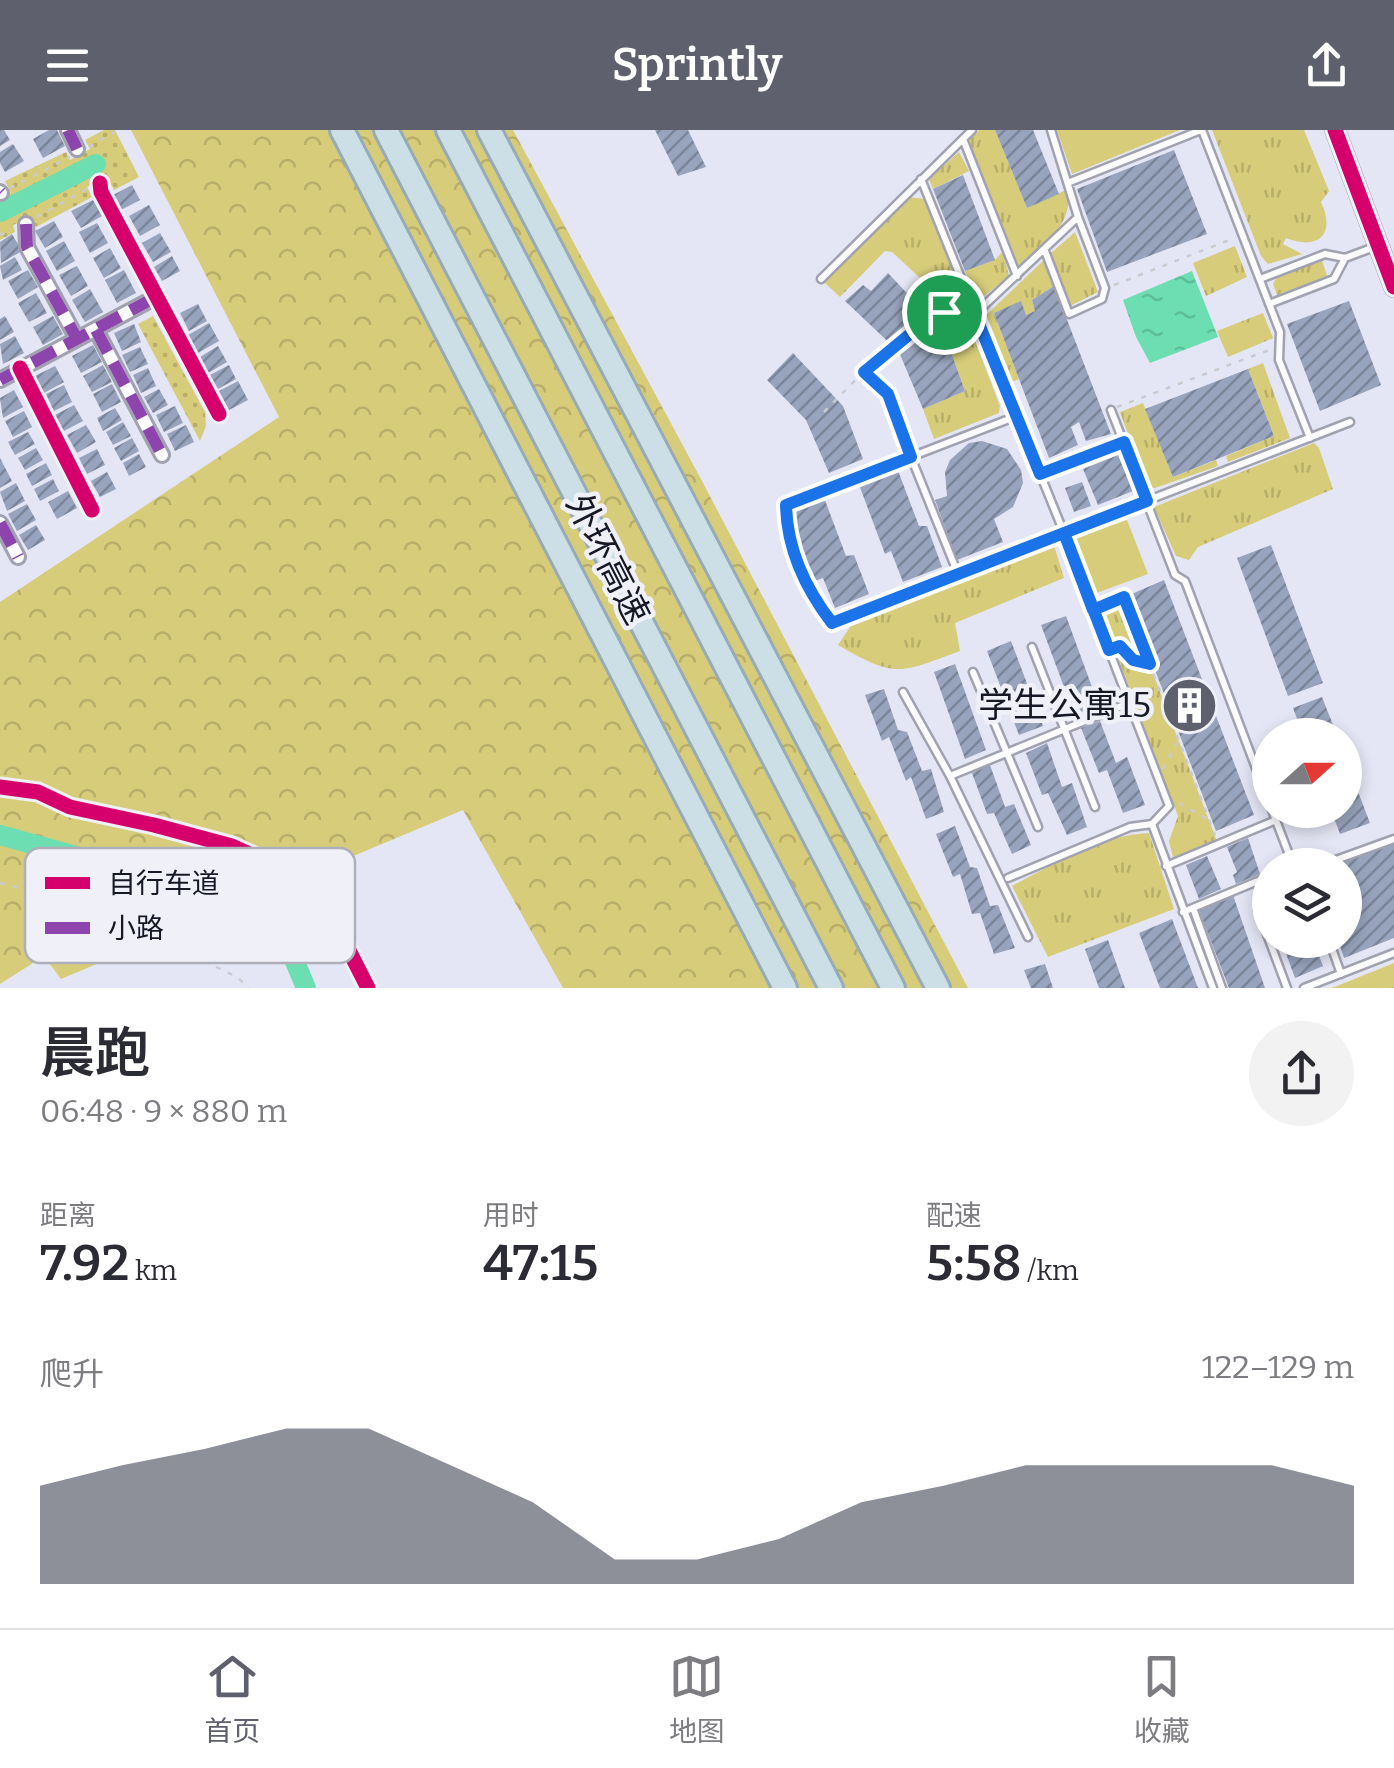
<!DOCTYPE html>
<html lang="zh">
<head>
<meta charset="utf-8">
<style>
  body { margin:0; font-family:Bitter,"Noto Sans SC",serif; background:#f2f2f3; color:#2b2b33; height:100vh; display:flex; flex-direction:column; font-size:38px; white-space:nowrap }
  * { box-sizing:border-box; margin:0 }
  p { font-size:32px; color:#7c7c81 }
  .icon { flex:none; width:55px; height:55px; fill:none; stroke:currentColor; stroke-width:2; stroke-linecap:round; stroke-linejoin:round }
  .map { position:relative; height:858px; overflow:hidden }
  .drawer { display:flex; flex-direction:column; background:#fff; flex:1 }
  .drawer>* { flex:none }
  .needle { width:65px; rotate:69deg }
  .controls { position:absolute; left:1252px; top:588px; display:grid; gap:20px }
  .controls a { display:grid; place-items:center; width:110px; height:110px; border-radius:50%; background:#fff; box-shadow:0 5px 15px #0003; font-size:50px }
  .pin { position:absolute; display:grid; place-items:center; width:85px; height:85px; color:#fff; margin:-42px; border:5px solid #fff; border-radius:50%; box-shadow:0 2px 10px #0007 }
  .round { display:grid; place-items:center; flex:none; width:105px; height:105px; border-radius:52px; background:#f2f2f3 }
  .overview { display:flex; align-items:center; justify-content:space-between; height:170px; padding:0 40px }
  h1 { font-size:55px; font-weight:600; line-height:75px }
  .stats { display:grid; grid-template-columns:repeat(3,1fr); gap:15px; height:170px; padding:10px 40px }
  .stats div { display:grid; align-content:center }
  .stats b { font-size:50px; font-weight:600 }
  .stats small { font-size:28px; font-weight:400 }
  .stats p { font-size:28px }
  .chart { height:280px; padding:20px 40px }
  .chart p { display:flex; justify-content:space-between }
  .chart svg { width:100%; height:180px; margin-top:10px; fill:#5e606e; opacity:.7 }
  header { display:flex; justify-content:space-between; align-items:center; height:130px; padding:0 40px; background:#5e606e; color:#fff; font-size:45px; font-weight:600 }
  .dock { display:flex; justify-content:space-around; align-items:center; height:140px; border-top:2px solid #e1e1e2; background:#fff; font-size:28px; color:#7c7c81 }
  .dock a { display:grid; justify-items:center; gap:5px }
  .dock .active { color:#5e606e }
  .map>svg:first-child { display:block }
</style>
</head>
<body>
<header><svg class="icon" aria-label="menu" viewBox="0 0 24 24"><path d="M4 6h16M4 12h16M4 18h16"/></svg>Sprintly<svg class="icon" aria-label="share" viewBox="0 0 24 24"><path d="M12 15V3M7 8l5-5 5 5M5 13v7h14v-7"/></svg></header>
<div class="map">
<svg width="1394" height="858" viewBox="0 0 1394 858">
  <defs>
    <pattern id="grass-tufts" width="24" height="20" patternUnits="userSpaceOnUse" patternTransform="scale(2.5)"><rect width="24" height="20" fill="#d7cc7a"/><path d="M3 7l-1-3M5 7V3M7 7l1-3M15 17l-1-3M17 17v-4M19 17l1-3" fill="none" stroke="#b8ae69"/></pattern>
    <pattern id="forest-crowns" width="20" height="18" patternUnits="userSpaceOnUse" patternTransform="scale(2.5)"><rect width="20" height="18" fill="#d7cc7a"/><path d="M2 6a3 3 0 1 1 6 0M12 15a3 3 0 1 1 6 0" fill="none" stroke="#b8ae69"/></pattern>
    <pattern id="park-dots" width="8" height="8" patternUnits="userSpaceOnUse" patternTransform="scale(2.5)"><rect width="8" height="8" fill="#d7cc7a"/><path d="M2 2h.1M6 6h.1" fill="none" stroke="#b8ae69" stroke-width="1.8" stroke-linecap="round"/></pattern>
    <pattern id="water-ripples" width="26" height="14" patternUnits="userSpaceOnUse" patternTransform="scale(2.5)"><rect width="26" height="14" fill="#6ddeb2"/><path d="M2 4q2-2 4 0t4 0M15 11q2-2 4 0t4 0" fill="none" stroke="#5ebe99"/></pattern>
    <pattern id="building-hatch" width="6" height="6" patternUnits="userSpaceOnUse" patternTransform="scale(2.5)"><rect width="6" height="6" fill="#98a4bd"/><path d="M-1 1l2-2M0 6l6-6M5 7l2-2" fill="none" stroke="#7b8599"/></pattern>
  </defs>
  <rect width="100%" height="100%" fill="#e4e6f5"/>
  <path fill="url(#grass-tufts)" d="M979 0H995L1027 78 1068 59C1073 98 1045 111 1019 136L968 11Z
    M1212 0H1304L1329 61 1321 72C1336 104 1319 121 1286 108L1283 114 1302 124 1268 134 1261 126Z
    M959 22 969 41 933 59 929 49Z
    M907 67 925 69 962 165 956 172H946L892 122 885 121 840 167 824 152Z
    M1075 102 1098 162 1070 176 1051 123Z
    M1235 116 1247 147 1206 166 1193 133Z
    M1003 121 1009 146 982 168 973 161 965 141 995 130Z
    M1321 128 1328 148 1277 165 1273 154 1278 145Z
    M1045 129 1054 156 1032 170 1035 181 1026 185 1021 172 994 183 1019 249 1009 253 983 188Z
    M1263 183 1273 208 1228 227 1217 201Z
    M954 191 968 192 1000 276 999 283 934 309 923 279 965 261 944 203Z
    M1263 233 1290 308 1228 332 1226 326 1274 306 1248 239Z
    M1143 273 1173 347 1216 330 1218 336 1155 358 1147 356 1120 282Z
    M1314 313 1319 318 1333 359 1198 417 1189 430 1176 426 1154 377Z
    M1054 415 1064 448 955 493 960 521C900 543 896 549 838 515L852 494Z
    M1124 467 1218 714 1174 732 1169 711 1178 686 1099 477Z
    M1149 703 1174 779 1048 827 1012 756C1054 734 1101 705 1149 703Z
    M1394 833V858H1332Z"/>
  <path fill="url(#forest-crowns)" d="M131 0H513L702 351 968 858H563L463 680 61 849 44 826 0 854V472L279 287Z"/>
  <path fill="url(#park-dots)" d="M104 0H115L139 47 114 60 107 47 87 57 92 67 36 97 30 87 13 95 15 102 0 110V69L11 63 5 51 66 22 70 30 90 19 85 10Z
    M153 186 205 282 206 296 200 311 138 194Z"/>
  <path fill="#d7cc7a" d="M1057 0H1180L1072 44Z
    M1127 390 1148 444 1094 464 1074 408Z"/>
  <path fill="url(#water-ripples)" d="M1192 141 1218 207 1150 233 1136 207 1123 170Z"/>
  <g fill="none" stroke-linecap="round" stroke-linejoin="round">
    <path stroke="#6ddeb2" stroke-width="20" d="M0 82 96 34
      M0 705 244 773 293 827 306 858"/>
  </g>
  <path fill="url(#building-hatch)" d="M0 0H4L10 10 0 16Z
    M49 0H57L65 16 43 28 33 9Z
    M655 0H688L706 37 678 46Z
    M995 0H1033L1059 64 1027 78Z
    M13 14 24 31 5 42 0 33V22Z
    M1174 20 1207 104 1107 142 1077 59Z
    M963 45 995 130 965 141 933 59Z
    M132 55 140 70 121 80 113 65Z
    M93 70 102 86 81 98 71 81Z
    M149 75 160 95 140 106 129 86Z
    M54 91 63 107 45 118 35 101Z
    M97 93 108 113 90 123 79 102Z
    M160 103 171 122 153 132 142 113Z
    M12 104 22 121 1 133 0 112Z
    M64 111 75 131 57 141 46 121Z
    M110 118 121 138 104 148 93 128Z
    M172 126 180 141 162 151 154 137Z
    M15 127 22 140 3 150 0 136Z
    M77 136 88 156 71 166 59 145Z
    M28 140 38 157 18 169 8 151Z
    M124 140 136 163 117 173 105 150Z
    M888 143 944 203 965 261 923 279 899 222 845 171 863 155 871 161Z
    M1054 156 1111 304 1086 311 1079 292 1071 297 1078 315 1049 328 994 183 1021 171 1026 185 1035 181 1032 170Z
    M90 159 103 182 85 192 72 170Z
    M36 163 47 183 29 192 18 173Z
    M1349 171 1381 255 1320 281 1287 194Z
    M198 174 207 191 189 201 180 183Z
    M5 186 14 202 0 210V189Z
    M53 186 63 204 43 215 33 197Z
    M209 193 219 211 198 223 188 205Z
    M134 194 141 212 122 221 114 203Z
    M15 206 24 223 3 234 0 214Z
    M93 215 102 232 81 243 72 226Z
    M218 216 227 232 208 243 200 227Z
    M140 217 148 234 130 242 122 225Z
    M793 223 843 276 863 329 829 343 806 290 767 250Z
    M103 235 112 252 92 262 83 246Z
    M229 235 236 249 218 259 210 245Z
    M55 236 64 252 44 263 35 246Z
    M148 238 156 256 141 263 133 245Z
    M1248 239 1274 306 1173 347 1145 279Z
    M238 251 248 270 229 280 219 261Z
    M112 254 121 272 102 282 93 264Z
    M64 255 72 272 54 281 46 264Z
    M159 259 168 275 153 283 144 267Z
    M14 260 23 277 3 288 0 268Z
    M74 275 83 291 64 301 55 285Z
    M175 276 183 293 164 302 156 285Z
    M115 278 122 290 103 301 97 288Z
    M24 281 32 297 13 307 5 291Z
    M123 292 131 306 113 315 106 302Z
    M86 295 96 312 77 323 67 305Z
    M186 295 194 312 175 321 167 304Z
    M28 302 35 314 15 325 8 312Z
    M132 308 139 321 121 331 114 318Z
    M982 311 1007 319 1021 340 1023 353 1013 377 994 389 1003 412 957 430 935 370 947 366 945 342 950 330 969 313Z
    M36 318 43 330 25 340 18 328Z
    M97 319 105 335 87 344 79 328Z
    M139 324 146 337 129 346 123 333Z
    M1118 325 1133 361 1098 375 1083 339Z
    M0 328 12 351 0 358Z
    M46 333 52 345 32 356 26 344Z
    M897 338 919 396H927L942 437 903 452 891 421 885 424 858 352Z
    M107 342 116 359 100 367 91 351Z
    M53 349 59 361 40 371 34 359Z
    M1082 352 1091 376 1074 382 1065 358Z
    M16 353 25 371 7 381 0 362Z
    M68 361 77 378 57 389 48 372Z
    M823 365 846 426 854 425 869 464 835 478 823 448 812 452 788 382Z
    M27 374 36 390 17 401 8 384Z
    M36 395 45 410 28 420 19 405Z
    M1271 415 1323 553 1288 566 1237 428Z
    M1164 450 1254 685 1216 701 1127 466Z
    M1066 486 1099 576 1074 584 1041 495Z
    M1011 511 1043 596 1019 605 987 521Z
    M955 534 986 620 965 629 934 542Z
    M884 559 898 600 907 602 922 641 931 639 944 682 926 689 911 647 906 651 889 607 882 611 865 565Z
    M1322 567 1337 605H1303L1293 578Z
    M1100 591 1116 633 1127 627 1145 675 1123 683 1107 640 1099 643 1081 598Z
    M1047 613 1062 657 1072 653 1087 697 1067 705 1048 663 1042 665 1026 623Z
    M1345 628 1370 693 1340 704 1331 680H1345Z
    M990 635 1005 677 1014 674 1031 715 1012 724 994 683 987 684 972 643Z
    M955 696 970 737 977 738 990 776 998 775 1015 818 994 824 980 783 972 784 960 744 953 747 936 704Z
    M1248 708 1260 744 1236 754 1233 745 1237 742 1227 717Z
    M1394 711V808L1344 828 1338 810H1345V735H1333Z
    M1207 726 1221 759 1199 769 1186 735Z
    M1270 753V782L1260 757Z
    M1233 765 1265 858H1229L1199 780Z
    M1172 789 1198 858H1160L1139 803Z
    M1108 810 1125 858H1099L1085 819Z
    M1281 810H1313L1323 836 1295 848Z
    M1045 834 1053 858H1031L1024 840Z"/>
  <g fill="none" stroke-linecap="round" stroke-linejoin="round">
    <defs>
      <path id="lane" d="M1202 0 1280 202 1279 230 1310 308
        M963 9 1017 146
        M921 49 1064 403 1169 676 1152 694 1213 858
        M1070 52 1201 0
        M1045 121 1069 184 1102 169 1105 158 1078 87 1051 0
        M821 149 972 0
        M1260 149 1325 124 1345 128 1377 116
        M1269 174 1334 149 1345 128
        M975 184 1078 87
        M1111 280 1175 445 1185 451 1270 675
        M1017 286 786 375C787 420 805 458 831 493L1350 292
        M911 327 958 444
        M1040 344 1124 311
        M1032 517 1095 677
        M973 542 1038 697
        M903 562 950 646 1028 807
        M950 646 1129 573
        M1272 680 1293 735
        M1322 735 1394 709
        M1166 736 1276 690
        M1008 748 1130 697 1152 694
        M1193 778 1222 858
        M1258 780 1287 858
        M1183 782 1270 746
        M1329 810 1341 844
        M1304 858 1394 823"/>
      <path id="street" d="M68 0 77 19
        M100 53 101 62 219 284
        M0 62 1 63
        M26 94 27 117 76 207
        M96 200 162 325
        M20 238 92 380
        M0 250 158 166
        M0 393 18 427"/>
      <path id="secondary" d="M1335 0 1394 157"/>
      <path id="highway" d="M342 0 785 858
        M386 0 831 858
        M448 0 893 858
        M489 0 938 858"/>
    </defs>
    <use href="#lane" stroke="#a1a2b0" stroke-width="11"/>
    <use href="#street" stroke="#a1a2b0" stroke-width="18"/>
    <use href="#secondary" stroke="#a1a2b0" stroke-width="22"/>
    <use href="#highway" stroke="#97abb7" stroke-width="28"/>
    <path stroke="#cacbd0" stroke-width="2.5" stroke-dasharray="5 8" stroke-linecap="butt" d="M89 17 115 2
      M10 58 70 27
      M37 87 87 59
      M0 105 12 100
      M1114 155 1232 109
      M865 243 888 264 907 316
      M1117 277 1269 220
      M824 282 876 229 939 180 964 183
      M1104 475 1124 467 1215 705
      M1118 516 1133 531 1148 534
      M1163 639 1178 611
      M1179 673 1207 689
      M0 753 124 785 164 812 237 847 249 858"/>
    <use href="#lane" stroke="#fbfbfe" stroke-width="6"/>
    <use href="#street" stroke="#fbfbfe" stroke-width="12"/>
    <use href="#secondary" stroke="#fbfbfe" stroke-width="18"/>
    <use href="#highway" stroke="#cddfe6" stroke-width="22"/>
    <path stroke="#8e44ad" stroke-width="12" stroke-dasharray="25 12" stroke-linecap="butt" d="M68 0 77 19
      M0 62 1 63
      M26 94 27 117 76 207
      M96 200 162 325
      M0 250 158 166
      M0 393 18 427"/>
    <defs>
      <path id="cycleway" d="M1335 0 1394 157
        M100 53 101 62 219 284
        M20 238 92 380
        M0 657 38 662 70 677 154 695 232 716 276 736 337 797 368 858"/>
    </defs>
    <use href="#cycleway" stroke="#eff0f8" stroke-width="21"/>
    <use href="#cycleway" stroke="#d6006c" stroke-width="15"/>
  </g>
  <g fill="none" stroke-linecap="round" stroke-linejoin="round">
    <defs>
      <path id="route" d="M944 182 939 180 864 242 888 264 911 327 786 375C787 420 805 458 832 493L1064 403 1109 520 1120 516 1133 530 1150 534 1124 467 1093 480 1064 403 1147 371 1124 312 1040 344 975 184 944 182"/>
    </defs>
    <use href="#route" stroke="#fff" stroke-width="20"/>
    <use href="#route" stroke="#1a73e8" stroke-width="12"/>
  </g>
  <defs>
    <symbol id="building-disc" viewBox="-11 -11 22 22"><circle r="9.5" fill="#5e606e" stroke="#eff0f8"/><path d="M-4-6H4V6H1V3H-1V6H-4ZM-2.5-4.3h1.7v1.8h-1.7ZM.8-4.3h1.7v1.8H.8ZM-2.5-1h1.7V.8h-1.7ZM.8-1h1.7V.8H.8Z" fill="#fff"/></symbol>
  </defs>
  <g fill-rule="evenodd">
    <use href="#building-disc" x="1158" y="544" width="63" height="63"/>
  </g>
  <g text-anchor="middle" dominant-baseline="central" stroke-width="9" stroke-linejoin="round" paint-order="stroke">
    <g font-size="35" fill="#161826" stroke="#eff0f8">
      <text transform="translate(608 429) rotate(63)">外环高速</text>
    </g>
    <g font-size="35" fill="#161826" stroke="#eff0f8" text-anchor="end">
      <text x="1151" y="575">学生公寓15</text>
    </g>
  </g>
  <rect x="25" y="718" width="330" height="115" rx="15" fill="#eff0f8" stroke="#aeafb9" stroke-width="2.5"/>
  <rect x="45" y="747" width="45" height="12" fill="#d6006c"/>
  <rect x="45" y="792" width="45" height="12" fill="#8e44ad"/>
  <g font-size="28" fill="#161826">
    <text x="108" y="763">自行车道</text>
    <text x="108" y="808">小路</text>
  </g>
</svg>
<div class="controls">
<a><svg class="needle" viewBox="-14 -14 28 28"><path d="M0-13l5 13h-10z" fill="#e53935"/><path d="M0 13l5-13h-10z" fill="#7c7c81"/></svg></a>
<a><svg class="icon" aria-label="layers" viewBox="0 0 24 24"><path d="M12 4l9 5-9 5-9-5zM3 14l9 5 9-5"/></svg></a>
</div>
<div class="pin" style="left:944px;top:182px;background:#1e9e55"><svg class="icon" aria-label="arrive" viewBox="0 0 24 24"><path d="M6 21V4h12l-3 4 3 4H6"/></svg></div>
</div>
<section class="drawer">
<div class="overview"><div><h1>晨跑</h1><p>06:48 · 9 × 880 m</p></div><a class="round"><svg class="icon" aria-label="share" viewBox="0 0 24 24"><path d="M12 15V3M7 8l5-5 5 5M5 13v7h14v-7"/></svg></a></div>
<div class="stats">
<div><p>距离</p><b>7.92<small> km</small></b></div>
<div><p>用时</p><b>47:15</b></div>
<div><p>配速</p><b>5:58<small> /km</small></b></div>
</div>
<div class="chart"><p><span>爬升</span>122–129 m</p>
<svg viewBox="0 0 160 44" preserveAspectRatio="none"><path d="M0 44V20L10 15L20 11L30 6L40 6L50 15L60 24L70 38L80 38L90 33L100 24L110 20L120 15L130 15L140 15L150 15L160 20V44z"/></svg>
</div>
</section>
<nav class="dock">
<a class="active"><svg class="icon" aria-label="home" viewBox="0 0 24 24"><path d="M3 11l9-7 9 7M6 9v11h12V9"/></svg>首页</a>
<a><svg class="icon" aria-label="map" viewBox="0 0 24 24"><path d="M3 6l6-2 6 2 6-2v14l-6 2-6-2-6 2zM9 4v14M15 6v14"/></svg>地图</a>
<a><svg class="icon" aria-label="saved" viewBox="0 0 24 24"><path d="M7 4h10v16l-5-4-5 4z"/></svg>收藏</a>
</nav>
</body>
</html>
